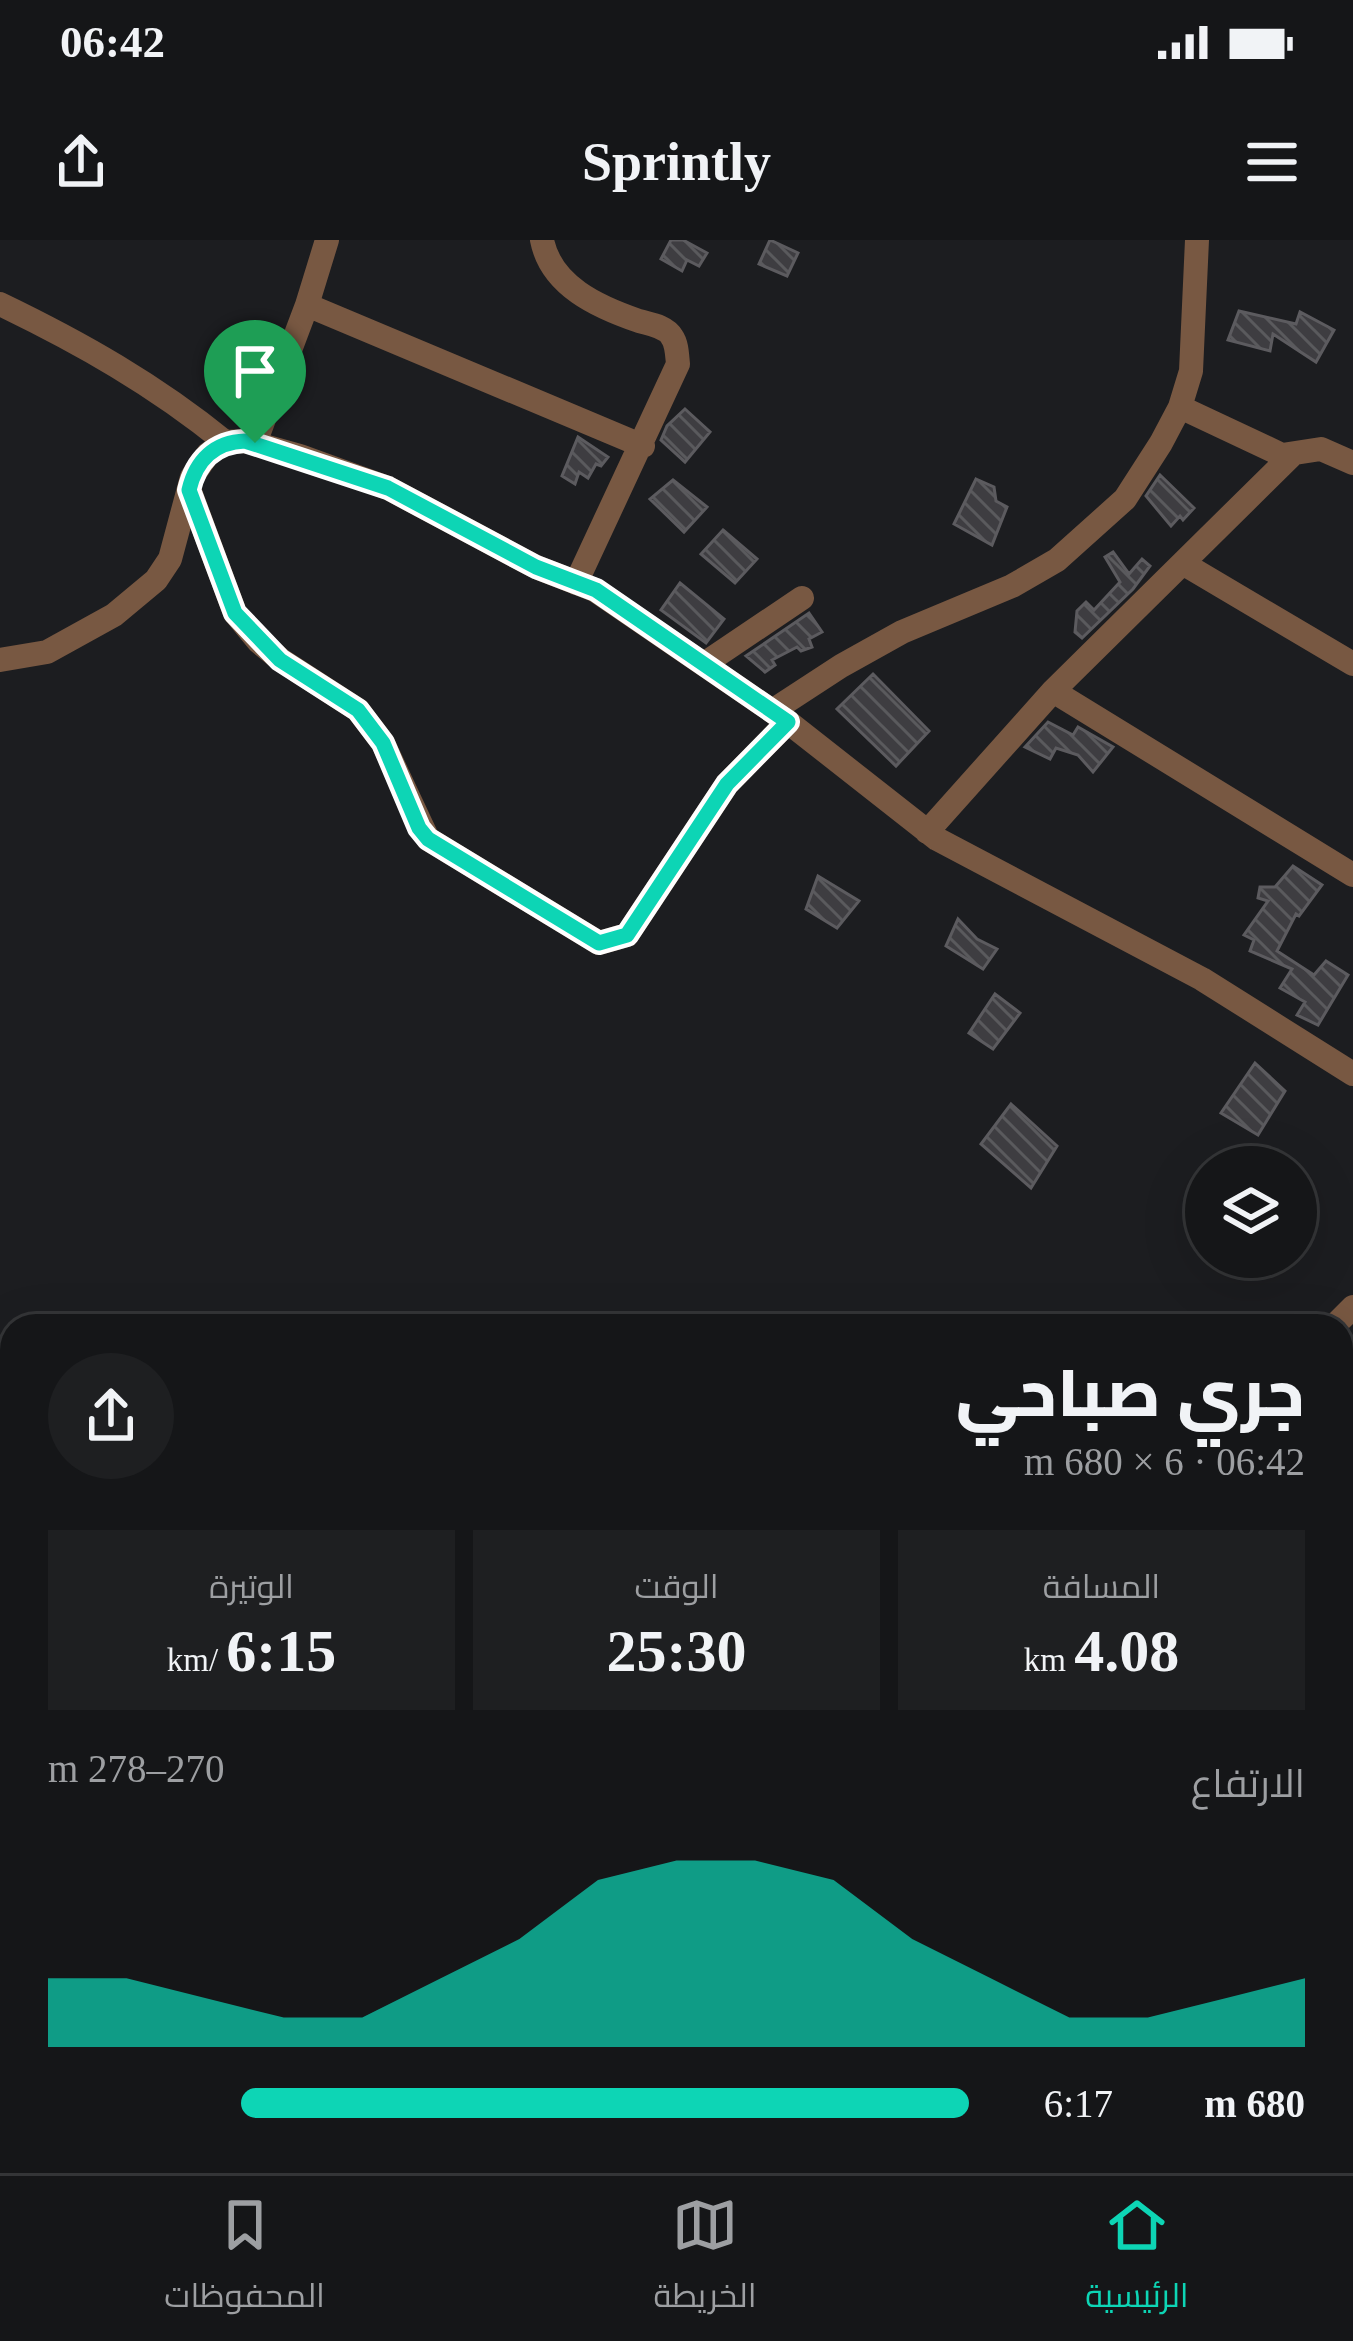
<!DOCTYPE html>
<html lang="ar">
<head>
<meta charset="utf-8">
<style>
  body { margin:0; font-family:"Times New Roman",Cairo,serif; background:#1e1f21; color:#f1f3f6; direction:rtl; height:100vh; display:flex; flex-direction:column; font-size:45px; white-space:nowrap }
  * { box-sizing:border-box; margin:0 }
  p { font-size:39px; color:#9d9fa2 }
  .icon { flex:none; width:66px; height:66px; fill:none; stroke:currentColor; stroke-width:2; stroke-linecap:round; stroke-linejoin:round }
  .map { position:relative; flex:1; overflow:hidden; direction:ltr }
  .sheet { position:absolute; left:0px; top:1074px; width:1353px; height:861px; display:flex; flex-direction:column; background:#151618; border-radius:36px 36px 0 0; box-shadow:0 12px 48px #0002,0 0 0 3px #343537; direction:rtl }
  .sheet>* { flex:none }
  .fabs { position:absolute; left:1185px; top:906px; display:grid; gap:24px }
  .fabs a { display:grid; place-items:center; width:132px; height:132px; border-radius:50%; background:#151618; box-shadow:0 12px 48px #0002,0 0 0 3px #343537; font-size:60px }
  .pin { position:absolute; display:grid; place-items:center; width:102px; height:102px; color:#fff; margin:-123px -51px; border-radius:50% 50% 50% 0; rotate:-45deg; box-shadow:0 0 12px #0007 }
  .pin .icon { rotate:45deg }
  .round { display:grid; place-items:center; flex:none; width:126px; height:126px; border-radius:63px; background:#1e1f21 }
  .overview { display:flex; align-items:center; justify-content:space-between; height:204px; padding:0 48px }
  h1 { font-size:66px; font-weight:800; line-height:90px }
  .metrics { display:grid; grid-template-columns:repeat(3,1fr); gap:18px; height:204px; padding:12px 48px }
  .metrics div { display:grid; align-content:center; border-radius:0px; background:#1e1f21; text-align:center }
  .metrics b { font-size:60px; font-weight:800 }
  .metrics small { font-size:33px; font-weight:400 }
  .metrics p { font-size:33px }
  .chart { height:336px; padding:24px 48px }
  .chart p { display:flex; justify-content:space-between }
  .chart svg { width:100%; height:216px; margin-top:12px; fill:#0dd5b5; opacity:.7 }
  ul { padding:0 48px; list-style:none; font-size:39px }
  li { display:grid; grid-template-columns:192px 144px 1fr; align-items:center; height:90px }
  li i { height:30px; border-radius:15px; background:#0dd5b5 }
  .status { display:flex; justify-content:space-between; align-items:center; height:84px; padding:0 60px; background:#151618; direction:ltr }
  .status svg { height:33px; fill:currentColor }
  header { display:flex; justify-content:space-between; align-items:center; height:156px; padding:0 48px; background:#151618; font-size:54px; font-weight:800 }
  .menu { display:flex; justify-content:space-around; align-items:center; height:168px; border-top:3px solid #343537; background:#151618; font-size:33px; color:#9d9fa2 }
  .menu a { display:grid; justify-items:center; gap:6px }
  .menu .active { color:#0dd5b5 }
  .map>svg:first-child { display:block }
</style>
</head>
<body>
<div class="status"><b>06:42</b><svg viewBox="0 0 49 12"><path d="M0 12V9h3v3zM5 12V6h3v6zM10 12V3h3v9zM15 12V0h3v12zM26 1h20v11H26zM47 4h2v5h-2z"/></svg></div>
<header><svg class="icon" aria-label="menu" viewBox="0 0 24 24"><path d="M4 6h16M4 12h16M4 18h16"/></svg>Sprintly<svg class="icon" aria-label="share" viewBox="0 0 24 24"><path d="M12 15V3M7 8l5-5 5 5M5 13v7h14v-7"/></svg></header>
<div class="map">
<svg width="1353" height="1933" viewBox="0 0 1353 1933">
  <defs>
    <pattern id="building-back-hatch" width="6" height="6" patternUnits="userSpaceOnUse" patternTransform="scale(3)"><rect width="6" height="6" fill="#3e3d41"/><path d="M-1 5l2 2M0 0l6 6M5-1l2 2" fill="none" stroke="#5a5a5d"/></pattern>
  </defs>
  <rect width="100%" height="100%" fill="#1c1d20"/>
  <path fill="url(#building-back-hatch)" stroke="#5c5b5f" stroke-width="3" d="M671 0H683L707 13 699 26 687 20 682 31 661 19Z
    M770 0 798 13 787 36 759 24Z
    M1239 71 1296 84 1300 72 1334 90 1316 122 1273 94 1270 111 1228 100Z
    M685 169 710 192 685 222 661 200 667 186Z
    M578 197 608 217 601 226 596 224 588 238 579 232 575 244 562 236Z
    M1160 235 1194 268 1183 280 1180 276 1171 286 1146 256Z
    M976 239 994 247 996 261 1007 267 992 305 954 284Z
    M673 240 707 267 684 292 650 259Z
    M723 290 757 319 735 343 701 314Z
    M1113 312 1129 334 1142 319 1150 326 1133 349 1082 398 1075 392 1077 371 1086 362 1094 370 1120 342 1105 317Z
    M680 343 724 379 706 403 661 370Z
    M809 373 822 392 809 399 812 407 801 411 797 407 772 420 775 425 765 432 746 416Z
    M873 434 929 491 896 526 837 469Z
    M1048 482 1073 495 1078 487 1113 507 1093 532 1078 515 1056 508 1050 519 1025 507Z
    M1293 626 1322 645 1299 676 1296 674 1277 711 1314 735 1326 721 1348 735 1318 785 1297 775 1305 762 1280 748 1292 729 1250 711 1254 700 1244 695 1268 661 1258 658 1260 647H1275Z
    M818 636 859 661 837 688 806 669Z
    M958 679 977 699 997 709 983 729 946 706Z
    M995 754 1020 773 993 809 969 793Z
    M1255 823 1285 851 1258 895 1221 873Z
    M1011 864 1057 906 1031 948 981 904Z"/>
  <g fill="none" stroke-linecap="round" stroke-linejoin="round">
    <path stroke="#785842" stroke-width="24" d="M542 0C551 46 598 67 639 81 649 84 666 86 672 97 677 104 677 115 678 124L576 343
      M0 64C81 103 155 145 225 202
      M307 65 643 206
      M1180 167 1282 215 1321 209 1353 223
      M255 203 307 65 327 0
      M189 249 235 373 259 402 281 420 358 470 383 503 428 599 599 703 627 695 727 544 788 482
      M1184 324 1353 424
      M0 420 47 412 114 375 156 340 170 319 192 237 208 214 225 202 246 201 300 216 388 248 536 327 595 350 788 482 937 599 1202 739 1353 834
      M704 424 802 358
      M1053 451 1353 635
      M772 471 841 426 902 392 1012 346 1057 320 1125 259 1161 203 1180 167 1191 131 1197 0
      M927 592 1053 451 1292 215
      M1334 1086 1353 1067
      M0 1267 12 1274
      M0 1571 12 1545
      M736 1933 737 1923"/>
  </g>
  <g fill="none" stroke-linecap="round" stroke-linejoin="round">
    <defs>
      <path id="route" d="M245 201 388 248 536 327 596 350 788 482 727 544 627 695 599 703 428 599 419 588 383 503 358 470 280 420 235 373 189 250C196 220 215 202 245 201Z"/>
    </defs>
    <use href="#route" stroke="#fff" stroke-width="24"/>
    <use href="#route" stroke="#0dd5b5" stroke-width="15"/>
  </g>
</svg>
<div class="fabs">
<a><svg class="icon" aria-label="layers" viewBox="0 0 24 24"><path d="M12 4l9 5-9 5-9-5zM3 14l9 5 9-5"/></svg></a>
</div>
<div class="pin" style="left:255px;top:203px;background:#1e9e55"><svg class="icon" aria-label="arrive" viewBox="0 0 24 24"><path d="M6 21V4h12l-3 4 3 4H6"/></svg></div>
<section class="sheet">
<div class="overview"><div><h1>جري صباحي</h1><p>06:42 · 6 × 680 m</p></div><a class="round"><svg class="icon" aria-label="share" viewBox="0 0 24 24"><path d="M12 15V3M7 8l5-5 5 5M5 13v7h14v-7"/></svg></a></div>
<div class="metrics">
<div><p>المسافة</p><b>4.08<small> km</small></b></div>
<div><p>الوقت</p><b>25:30</b></div>
<div><p>الوتيرة</p><b>6:15<small> /km</small></b></div>
</div>
<div class="chart"><p><span>الارتفاع</span>270–278 m</p>
<svg viewBox="0 0 160 44" preserveAspectRatio="none"><path d="M0 44V30L10 30L20 34L30 38L40 38L50 30L60 22L70 10L80 6L90 6L100 10L110 22L120 30L130 38L140 38L150 34L160 30V44z"/></svg>
</div>
<ul>
<li><b>680 m</b>6:17<i style="width:79%"></i></li>
</ul>
</section>
</div>
<nav class="menu">
<a class="active"><svg class="icon" aria-label="home" viewBox="0 0 24 24"><path d="M3 11l9-7 9 7M6 9v11h12V9"/></svg>الرئيسية</a>
<a><svg class="icon" aria-label="map" viewBox="0 0 24 24"><path d="M3 6l6-2 6 2 6-2v14l-6 2-6-2-6 2zM9 4v14M15 6v14"/></svg>الخريطة</a>
<a><svg class="icon" aria-label="saved" viewBox="0 0 24 24"><path d="M7 4h10v16l-5-4-5 4z"/></svg>المحفوظات</a>
</nav>
</body>
</html>
